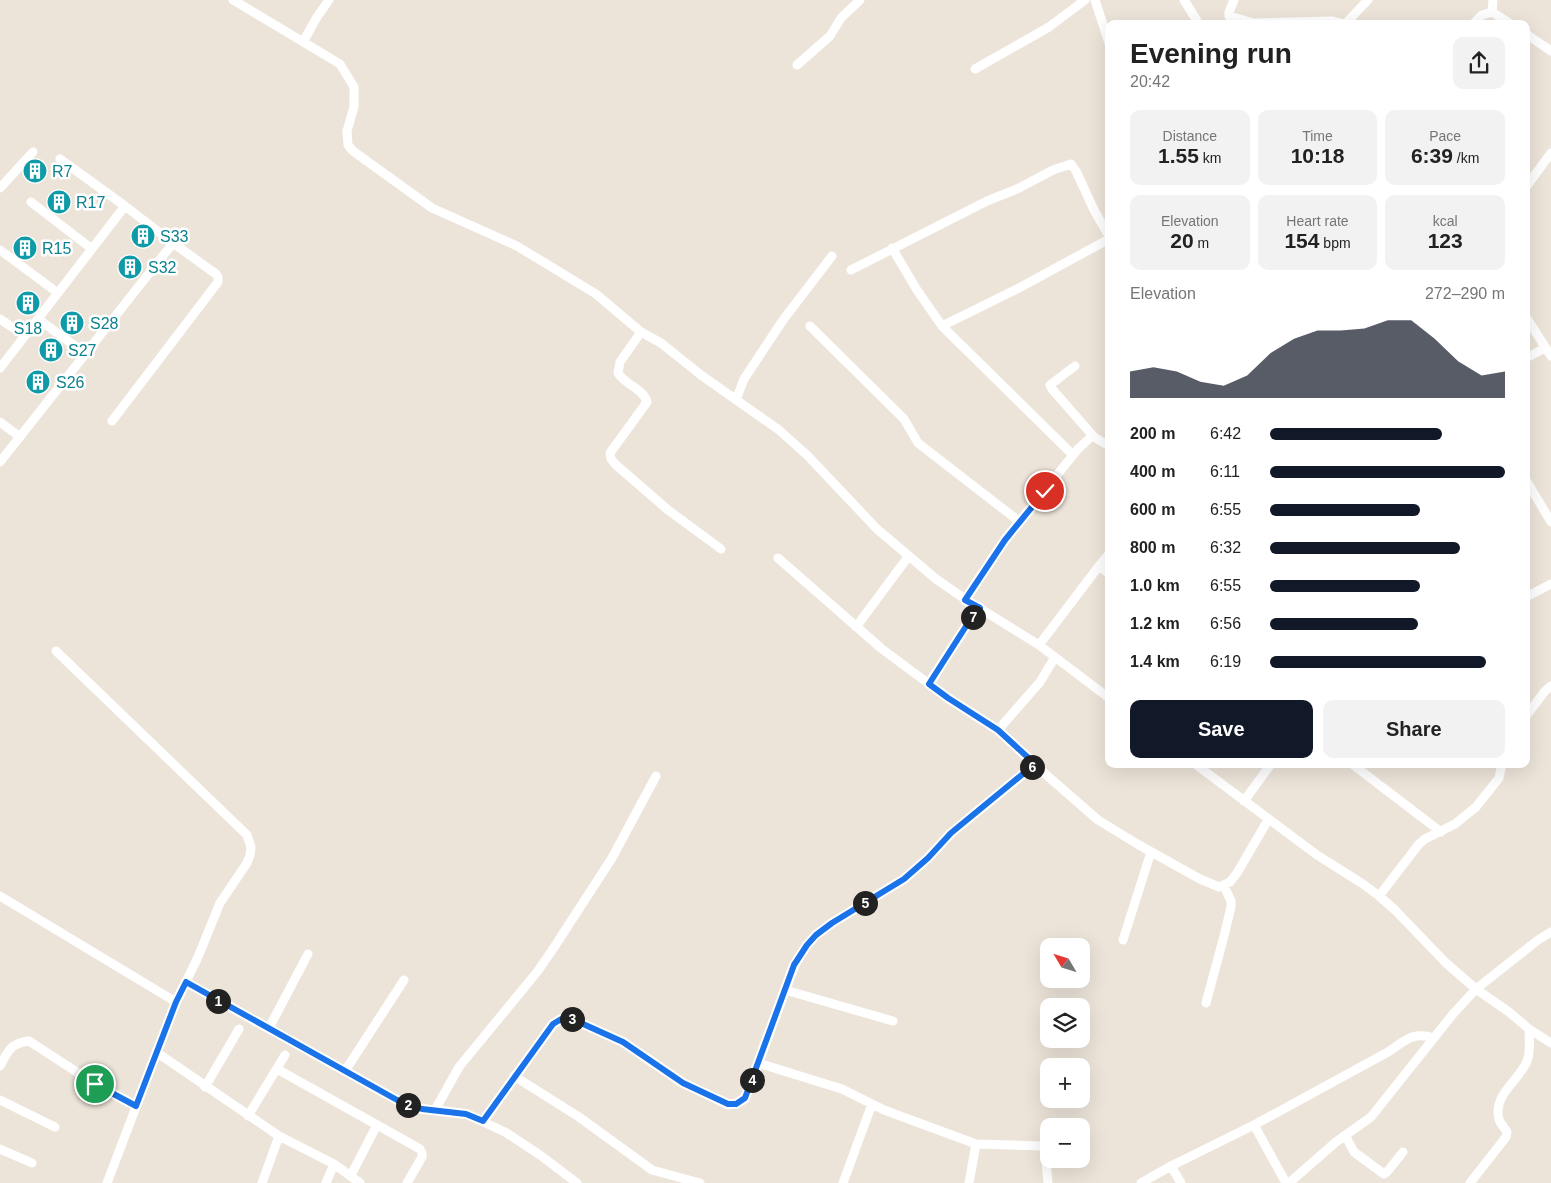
<!DOCTYPE html>
<html lang="en">
<head>
<meta charset="utf-8">
<style>
  body { margin:0; font-family:Arial,sans-serif; background:#f2f2f2; color:#222; height:100vh; display:flex; flex-direction:column; font-size:19px; white-space:nowrap }
  * { box-sizing:border-box; margin:0 }
  p { font-size:16px; color:#767676 }
  .icon { flex:none; width:28px; height:28px; fill:none; stroke:currentColor; stroke-width:2; stroke-linecap:round; stroke-linejoin:round }
  .map { position:relative; flex:1; overflow:hidden }
  .panel { position:absolute; left:1105px; top:20px; width:425px; height:748px; display:flex; flex-direction:column; background:#fff; border-radius:10px; box-shadow:0 5px 20px #0002 }
  .panel>* { flex:none }
  .needle { width:32px; rotate:308deg }
  .controls { position:absolute; left:1040px; top:938px; display:grid; gap:10px }
  .controls a { display:grid; place-items:center; width:50px; height:50px; border-radius:10px; background:#fff; box-shadow:0 5px 20px #0002; font-size:25px }
  .pin { position:absolute; display:grid; place-items:center; width:42px; height:42px; color:#fff; margin:-21px; border:2px solid #fff; border-radius:50%; box-shadow:0 1px 5px #0007 }
  .km { position:absolute; width:25px; height:25px; margin:-12px; border-radius:50%; background:#222; color:#fff; font-size:14px; line-height:25px; text-align:center }
  .round { display:grid; place-items:center; flex:none; width:52px; height:52px; border-radius:10px; background:#f2f2f2 }
  .head { display:flex; align-items:center; justify-content:space-between; height:85px; padding:0 25px }
  h1 { font-size:28px; font-weight:800; line-height:38px }
  .stats { display:grid; grid-template-columns:repeat(3,1fr); gap:8px; height:85px; padding:5px 25px }
  .stats div { display:grid; align-content:center; border-radius:10px; background:#f2f2f2; text-align:center }
  .stats b { font-size:21px; font-weight:800 }
  .stats small { font-size:14px; font-weight:400 }
  .stats p { font-size:14px }
  .chart { height:140px; padding:10px 25px }
  .chart p { display:flex; justify-content:space-between }
  .chart svg { width:100%; height:90px; margin-top:5px; fill:#111827; opacity:.7 }
  .cta { display:flex; gap:10px; margin-top:auto; padding:10px 25px }
  .cta a { flex:1; height:58px; border-radius:10px; background:#111827; color:#fff; font-size:20px; font-weight:800; line-height:58px; text-align:center }
  .cta a+a { background:#f2f2f2; color:#222 }
  ul { padding:0 25px; list-style:none; font-size:16px }
  li { display:grid; grid-template-columns:80px 60px 1fr; align-items:center; height:38px }
  li i { height:12px; border-radius:6px; background:#111827 }
  .map>svg:first-child { display:block }
</style>
</head>
<body>
<div class="map">
<svg width="1551" height="1183" viewBox="0 0 1551 1183">
  <rect width="100%" height="100%" fill="#ece4d9"/>
  <g fill="none" stroke-linecap="round" stroke-linejoin="round">
    <path stroke="#fff" stroke-width="9" d="M233 0 340 64 354 87V107L347 131 348 145 353 151 432 208 517 246 596 294 641 332 661 343 701 375 779 430 807 455 877 529 936 579 965 599 1039 645 1109 698
      M1095 0 1109 43
      M1184 0 1199 24
      M1234 0 1229 12V16L1254 23 1333 21 1345 24
      M1492 12 1493 0
      M1345 24 1368 0
      M1473 24 1482 15 1492 12 1511 24
      M1526 34 1551 51
      M303 42 317 17 329 0
      M797 65 830 36 841 18 860 0
      M975 69 1049 27 1085 0
      M60 159 125 206
      M1526 187 1551 153
      M0 188 33 152
      M31 202 92 249
      M892 248 917 290 942 326 1073 455
      M0 250 58 293
      M851 270 987 201 1017 189 1053 170 1071 164 1076 171 1094 210 1109 236
      M1526 317 1551 356
      M0 319 25 336
      M38 319 86 354
      M810 326 904 419 918 443 1020 522
      M942 326 1019 288 1109 239
      M641 332 620 362 618 373C625 385 643 388 647 402L610 453 611 459 615 464 668 510 721 549
      M1526 358 1545 348
      M1075 366 1050 385 1052 389 1094 437
      M0 368 125 206 173 243 0 462
      M736 400 744 379 783 320 832 256
      M112 421 218 282V277L216 274 173 243
      M0 422 20 437
      M1526 480 1551 522
      M1099 566 1109 554
      M1526 597 1551 584
      M965 599 1005 539 1078 449 1091 437H1094L1109 446
      M856 627 908 557
      M1039 645 1099 566 1109 574
      M929 683 970 620 979 608
      M1526 716 1545 691 1551 686
      M998 730 1040 682 1055 657
      M1195 764 1317 855 1363 884 1379 896 1395 910 1446 963 1476 989 1509 1012 1529 1029 1551 1043
      M1352 764 1441 832
      M1035 765 1098 820 1139 845 1200 879 1219 887 1230 882 1237 873 1268 820
      M1244 801 1271 764
      M0 896 176 1002 198 957 220 903 247 863 250 855 251 847 247 835 56 651
      M1379 896 1419 844 1425 839 1455 824 1476 807 1499 778 1502 764
      M1123 940 1151 852
      M186 982 397 1100 422 1109 435 1110 459 1067 537 972 551 952 612 858 656 776
      M785 990 893 1021
      M1206 1003 1224 936 1231 907V901L1224 886
      M269 1028 308 954
      M162 1056 279 1136 334 1164 326 1183
      M758 1063 842 1089 872 1104 843 1183
      M0 1066C8 1051 11 1043 29 1041L86 1078 136 1106
      M277 1069 420 1149 422 1153V1157L407 1183
      M345 1071 404 980
      M514 1076 579 1117 652 1170 700 1183
      M205 1087 239 1029
      M0 1100 55 1127
      M872 1104 884 1110 976 1144 1042 1146 1045 1150 1048 1183
      M435 1110 466 1114 505 1132 540 1155 577 1183
      M248 1116 285 1055
      M483 1121 553 1024 563 1018 572 1019 623 1042 683 1083 728 1105 736 1104 745 1099 795 965 807 945 816 935 832 923 904 879 928 858 951 833 1035 765 998 730 948 698 882 649 778 558
      M1254 1125 1286 1183
      M1345 1135 1354 1152 1384 1174 1387 1172 1403 1152
      M0 1149 32 1163
      M334 1164 360 1183
      M1171 1166 1181 1183
      M351 1175 377 1125
      M107 1183 176 1002
      M262 1183 279 1136
      M969 1183 976 1144
      M1141 1183 1171 1166 1254 1125 1388 1052C1405 1041 1412 1031 1434 1038
      M1289 1183 1336 1142 1371 1117 1453 1014 1476 989 1538 940 1551 932
      M1470 1183 1506 1137 1507 1132C1505 1128 1500 1124 1499 1119 1492 1095 1520 1080 1527 1061 1531 1051 1529 1040 1529 1029"/>
  </g>
  <g fill="none" stroke-linecap="round" stroke-linejoin="round">
    <defs>
      <path id="route" d="M95 1084 136 1106 176 1002 186 982 397 1100 422 1109 466 1114 483 1121 553 1024 563 1018 572 1019 623 1042 683 1083 728 1104H736L745 1098 794 965 807 945 816 935 832 923 904 879 928 858 951 833 1035 764 998 730 948 698 929 684 970 620 980 608 965 600 1005 540 1045 491"/>
    </defs>
    <use href="#route" stroke="#fff" stroke-width="10"/>
    <use href="#route" stroke="#1a73e8" stroke-width="6"/>
  </g>
  <defs>
    <symbol id="building-disc" viewBox="-11 -11 22 22"><circle r="9.5" fill="#0f9aa8" stroke="#fff"/><path d="M-4-6H4V6H1V3H-1V6H-4ZM-2.5-4.3h1.7v1.8h-1.7ZM.8-4.3h1.7v1.8H.8ZM-2.5-1h1.7V.8h-1.7ZM.8-1h1.7V.8H.8Z" fill="#fff"/></symbol>
  </defs>
  <g fill-rule="evenodd">
    <use href="#building-disc" x="21" y="157" width="28" height="28"/>
    <use href="#building-disc" x="45" y="188" width="28" height="28"/>
    <use href="#building-disc" x="129" y="222" width="28" height="28"/>
    <use href="#building-disc" x="11" y="234" width="28" height="28"/>
    <use href="#building-disc" x="116" y="253" width="28" height="28"/>
    <use href="#building-disc" x="14" y="289" width="28" height="28"/>
    <use href="#building-disc" x="58" y="309" width="28" height="28"/>
    <use href="#building-disc" x="37" y="336" width="28" height="28"/>
    <use href="#building-disc" x="24" y="368" width="28" height="28"/>
  </g>
  <g text-anchor="middle" dominant-baseline="central" stroke-width="5" stroke-linejoin="round" paint-order="stroke">
    <g font-size="16" fill="#0d838f" stroke="#fff" text-anchor="start">
      <text x="52" y="171">R7</text>
      <text x="76" y="202">R17</text>
      <text x="160" y="236">S33</text>
      <text x="42" y="248">R15</text>
      <text x="148" y="267">S32</text>
      <text x="90" y="323">S28</text>
      <text x="28" y="328" text-anchor="middle">S18</text>
      <text x="68" y="350">S27</text>
      <text x="56" y="382">S26</text>
    </g>
  </g>
</svg>
<div class="controls">
<a><svg class="needle" viewBox="-14 -14 28 28"><path d="M0-13l5 13h-10z" fill="#e53935"/><path d="M0 13l5-13h-10z" fill="#767676"/></svg></a>
<a><svg class="icon" aria-label="layers" viewBox="0 0 24 24"><path d="M12 4l9 5-9 5-9-5zM3 14l9 5 9-5"/></svg></a>
<a>+</a>
<a>−</a>
</div>
<div class="pin" style="left:95px;top:1084px;background:#1e9e55"><svg class="icon" aria-label="arrive" viewBox="0 0 24 24"><path d="M6 21V4h12l-3 4 3 4H6"/></svg></div>
<div class="pin" style="left:1045px;top:491px;background:#d93025"><svg class="icon" aria-label="check" viewBox="0 0 24 24"><path d="M5 12l5 5 9-10"/></svg></div>
<b class="km" style="left:218px;top:1001px">1</b>
<b class="km" style="left:408px;top:1105px">2</b>
<b class="km" style="left:572px;top:1019px">3</b>
<b class="km" style="left:752px;top:1080px">4</b>
<b class="km" style="left:865px;top:903px">5</b>
<b class="km" style="left:1032px;top:767px">6</b>
<b class="km" style="left:973px;top:617px">7</b>
<section class="panel">
<div class="head"><div><h1>Evening run</h1><p>20:42</p></div><a class="round"><svg class="icon" aria-label="share" viewBox="0 0 24 24"><path d="M12 15V3M7 8l5-5 5 5M5 13v7h14v-7"/></svg></a></div>
<div class="stats">
<div><p>Distance</p><b>1.55<small> km</small></b></div>
<div><p>Time</p><b>10:18</b></div>
<div><p>Pace</p><b>6:39<small> /km</small></b></div>
</div>
<div class="stats">
<div><p>Elevation</p><b>20<small> m</small></b></div>
<div><p>Heart rate</p><b>154<small> bpm</small></b></div>
<div><p>kcal</p><b>123</b></div>
</div>
<div class="chart"><p><span>Elevation</span>272–290 m</p>
<svg viewBox="0 0 160 44" preserveAspectRatio="none"><path d="M0 44V31L10 29L20 31L30 36L40 38L50 33L60 22L70 15L80 11L90 11L100 10L110 6L120 6L130 15L140 26L150 33L160 31V44z"/></svg>
</div>
<ul>
<li><b>200 m</b>6:42<i style="width:73%"></i></li>
<li><b>400 m</b>6:11<i style="width:100%"></i></li>
<li><b>600 m</b>6:55<i style="width:64%"></i></li>
<li><b>800 m</b>6:32<i style="width:81%"></i></li>
<li><b>1.0 km</b>6:55<i style="width:64%"></i></li>
<li><b>1.2 km</b>6:56<i style="width:63%"></i></li>
<li><b>1.4 km</b>6:19<i style="width:92%"></i></li>
</ul>
<div class="cta"><a>Save</a><a>Share</a></div>
</section>
</div>
</body>
</html>
